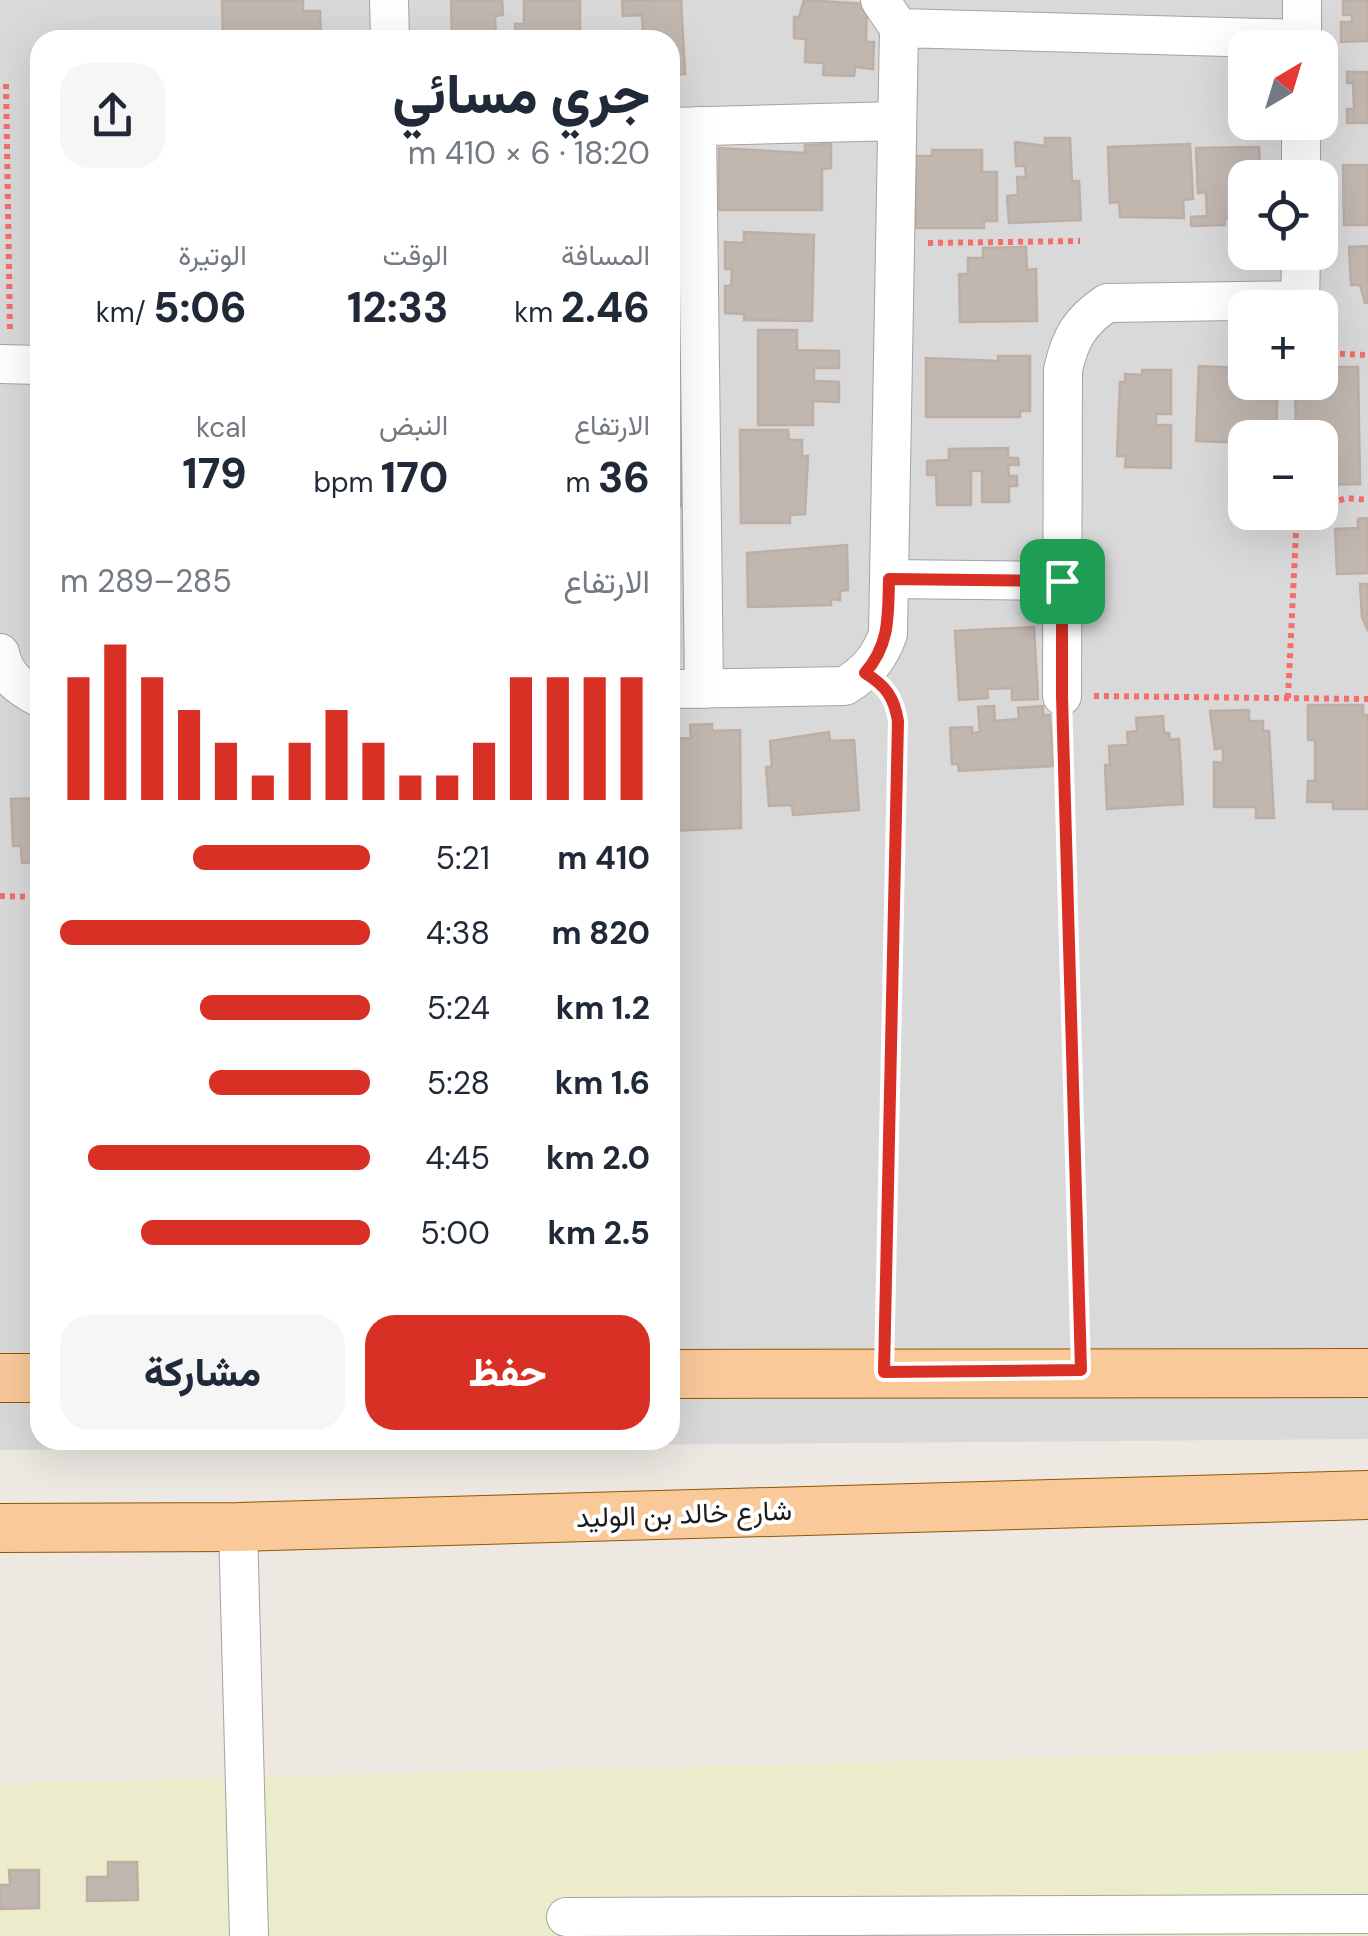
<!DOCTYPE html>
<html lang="ar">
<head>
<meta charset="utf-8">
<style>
  body { margin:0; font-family:"DM Sans",Vazirmatn,sans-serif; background:#f6f6f7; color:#1f2937; direction:rtl; height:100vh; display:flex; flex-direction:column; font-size:38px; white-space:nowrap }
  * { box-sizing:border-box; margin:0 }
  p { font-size:32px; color:#747a83 }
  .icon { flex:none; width:55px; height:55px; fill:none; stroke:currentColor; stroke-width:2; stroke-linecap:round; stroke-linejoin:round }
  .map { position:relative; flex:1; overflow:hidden; direction:ltr }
  .side { position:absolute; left:30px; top:30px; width:650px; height:1420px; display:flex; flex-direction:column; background:#fff; border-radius:30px; box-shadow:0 10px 40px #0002; direction:rtl }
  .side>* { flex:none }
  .needle { width:65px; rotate:38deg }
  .tools { position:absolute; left:1228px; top:30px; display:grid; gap:20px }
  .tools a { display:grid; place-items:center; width:110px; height:110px; border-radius:20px; background:#fff; box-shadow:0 10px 40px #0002; font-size:50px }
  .pin { position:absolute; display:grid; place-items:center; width:85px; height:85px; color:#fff; margin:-42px; border-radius:20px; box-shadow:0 5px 15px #0006 }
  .round { display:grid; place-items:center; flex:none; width:105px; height:105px; border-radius:30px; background:#f6f6f7 }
  .headline { display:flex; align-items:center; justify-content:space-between; height:170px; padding:0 30px }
  h1 { font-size:55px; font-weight:800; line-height:75px }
  .stats { display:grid; grid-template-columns:repeat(3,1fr); gap:15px; height:170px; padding:10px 30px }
  .stats div { display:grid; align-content:center }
  .stats b { font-size:42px; font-weight:800 }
  .stats small { font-size:28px; font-weight:400 }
  .stats p { font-size:28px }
  .chart { height:280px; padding:20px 30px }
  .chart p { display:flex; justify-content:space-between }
  .chart svg { width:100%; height:180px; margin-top:10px; stroke:#d93025; stroke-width:6 }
  .action { display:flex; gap:20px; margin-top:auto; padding:20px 30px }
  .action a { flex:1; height:115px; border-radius:30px; background:#d93025; color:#fff; font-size:40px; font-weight:800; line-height:115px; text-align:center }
  .action a+a { background:#f6f6f7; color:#1f2937 }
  ul { padding:0 30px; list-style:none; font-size:32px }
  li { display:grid; grid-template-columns:160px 120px 1fr; align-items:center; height:75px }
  li i { height:25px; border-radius:12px; background:#d93025 }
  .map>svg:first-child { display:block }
</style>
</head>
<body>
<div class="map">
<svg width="1368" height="1936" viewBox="0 0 1368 1936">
  <rect width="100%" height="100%" fill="#ede8e2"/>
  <path fill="#dad9d9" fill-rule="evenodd" d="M0 0H1368V1439L0 1450ZM40 40H670V1440H40ZM1245 48H1320V122H1245ZM1245 178H1320V252H1245ZM1245 308H1320V382H1245ZM1245 438H1320V512H1245Z"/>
  <path fill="#ececcd" d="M1368 1750V1936H0V1783Z"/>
  <path fill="#c1b7b1" stroke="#beaea4" stroke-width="2.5" d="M303 0V11H320L321 40H223L222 1Z
    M451 0H502L503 15 495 16 496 40H452Z
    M524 0H580V40H515V24H524Z
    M622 0H681L685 74 670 75V40H629V36L643 35 642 15 623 16Z
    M804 0 867 4 866 42H874L873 69 855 67 854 76 823 75 824 63 805 62 806 39 794 38V17H799Z
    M1343 0H1368V41L1341 42V22H1352V15H1343Z
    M1347 72H1368V123H1347V109H1354L1353 83H1347Z
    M1045 138H1070L1072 181H1079L1081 220 1009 223 1007 196 1018 195 1017 177H1026L1025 166H1016L1015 142 1045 146Z
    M831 144V168L822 169V210H719V148L805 153V145Z
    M1190 144 1193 199 1183 200 1184 218 1120 217 1119 202 1110 203 1108 147Z
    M1259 147 1260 169 1232 170 1233 195H1242V176L1262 175 1245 178V218L1225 219V225L1191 226V217L1207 216 1206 192 1198 193 1196 148Z
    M932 150H982V172H997V221H984V228H916V156H932Z
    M1343 165H1368V225H1344Z
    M744 232 814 235 812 321 744 320V314L725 313V286H731L732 269H725V242L744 243Z
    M1368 246V303H1365L1360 285H1351L1349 247Z
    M1026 247 1027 270 1036 269 1037 321 960 322 959 274H968V258H983V248Z
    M758 330H797V350L839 351V368H814V381L839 382V402L813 401V425H758Z
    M998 356H1030V411H1020V417H926V358L998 361Z
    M1199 366 1245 368V382H1257V389L1265 390V382H1278L1276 430 1258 429 1257 438H1245V443L1196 441Z
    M1320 367H1358L1360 484 1320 485V438H1296L1295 382H1320Z
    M1142 370H1171V414H1156V425H1171V468L1125 467 1126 456H1117L1120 382H1125V374L1142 375Z
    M670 390 672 400H683L687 506H670Z
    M740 430H788L789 440H802V456H808L805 514 790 515V523H741Z
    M1008 448V458H1018L1019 465H1008L1009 476H1017V486H1009V502H982V471H971V505H937L936 475H927V461L949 460V449Z
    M1368 518V573L1337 574 1335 529 1358 528V519Z
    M847 545 848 590 840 591V600L831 599V605L748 607 747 553Z
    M1360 584H1368V631L1362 617Z
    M1034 627 1038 699 1012 700V688L987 689 988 698 959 700 955 631Z
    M1308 705H1363V715H1368V809H1333V802H1307L1308 781H1315V740H1308Z
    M994 706 995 721 1019 719 1018 708 1043 706V715H1050L1053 766 959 771 958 764H952L950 728 972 727V733L980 732 978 707Z
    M1249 710V721H1263V731H1269L1274 818H1256V807H1214V762L1223 763V748L1215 749 1210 711Z
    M1163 716 1164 733H1169L1170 740 1179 739 1183 804 1107 809 1105 765H1110L1109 746 1128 745 1127 732 1137 731 1136 718Z
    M712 724V731L740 730 741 828 670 831V739L691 738 690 725Z
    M829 732 830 741 854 740 859 810 793 815 792 805 769 806 766 767H772L770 741Z
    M40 798V862L22 863 21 846H13L11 799Z
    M108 1862H137L138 1900 87 1901V1877H108Z
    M9 1870H39V1908L0 1909V1885H10Z"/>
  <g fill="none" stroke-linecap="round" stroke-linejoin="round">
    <defs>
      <path id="minor" d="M389 0 390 40
        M899 28 1302 39
        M1302 48V0
        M697 126 704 689
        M670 127 897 121
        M1301 178V122
        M1300 308 1301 252
        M0 364 40 365
        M889 579 1062 581
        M0 653C5 677 19 687 40 698
        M670 689 845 686C867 672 879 659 888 634L899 28 880 0
        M1062 696 1063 370C1070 338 1080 321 1107 303L1301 300
        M238 1527 249 1936
        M566 1917 1368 1914"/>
      <path id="major" d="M670 1374 1368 1373
        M0 1378H40
        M0 1528 238 1527 1368 1495"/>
    </defs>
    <use href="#minor" stroke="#a3a3a3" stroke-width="40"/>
    <use href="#major" stroke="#905703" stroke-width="50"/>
    <path stroke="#f66d6a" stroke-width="6" stroke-dasharray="5 5" stroke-linecap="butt" d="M6 84 10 333
      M928 243 1080 241
      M1320 353 1368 355
      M1320 506 1347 498 1368 500
      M1094 696 1368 699
      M1288 698 1296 532 1310 512
      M1062 726 1080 1338
      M0 896 40 897
      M885 1338 897 721 889 692"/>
    <use href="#minor" stroke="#fff" stroke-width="38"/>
    <use href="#major" stroke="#f9c99a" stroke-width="48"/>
  </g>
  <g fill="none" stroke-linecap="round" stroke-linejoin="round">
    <defs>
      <path id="route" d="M889 579 1062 581V696L1081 1370 884 1372 898 721C894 697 886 686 865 673 890 644 888 617 889 579Z"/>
    </defs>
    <use href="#route" stroke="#fff" stroke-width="20"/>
    <use href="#route" stroke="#d93025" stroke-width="12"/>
  </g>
  <g text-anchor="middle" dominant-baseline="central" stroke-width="8" stroke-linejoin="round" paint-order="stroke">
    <g font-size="28" fill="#1c1c1c" stroke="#fff">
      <text transform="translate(684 1514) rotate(-2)">شارع خالد بن الوليد</text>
    </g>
  </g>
</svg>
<div class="tools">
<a><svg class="needle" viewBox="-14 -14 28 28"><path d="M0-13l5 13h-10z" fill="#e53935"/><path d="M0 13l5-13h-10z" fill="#747a83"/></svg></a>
<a><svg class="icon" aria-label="locate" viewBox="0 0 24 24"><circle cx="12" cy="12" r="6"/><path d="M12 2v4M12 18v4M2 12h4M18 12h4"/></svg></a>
<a>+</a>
<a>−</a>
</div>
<div class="pin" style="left:1062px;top:581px;background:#1e9e55"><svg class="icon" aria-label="arrive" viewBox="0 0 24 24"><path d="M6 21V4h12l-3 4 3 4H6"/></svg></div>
<section class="side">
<div class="headline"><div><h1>جري مسائي</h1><p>18:20 · 6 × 410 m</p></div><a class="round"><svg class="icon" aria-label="share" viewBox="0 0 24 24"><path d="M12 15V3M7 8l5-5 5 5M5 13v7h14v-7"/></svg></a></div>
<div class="stats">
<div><p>المسافة</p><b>2.46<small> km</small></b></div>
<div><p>الوقت</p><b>12:33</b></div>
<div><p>الوتيرة</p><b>5:06<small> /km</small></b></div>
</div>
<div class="stats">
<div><p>الارتفاع</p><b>36<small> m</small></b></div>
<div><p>النبض</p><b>170<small> bpm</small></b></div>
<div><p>kcal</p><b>179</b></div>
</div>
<div class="chart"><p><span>الارتفاع</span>285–289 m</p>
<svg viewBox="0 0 160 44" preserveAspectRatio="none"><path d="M5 44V14M15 44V6M25 44V14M35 44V22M45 44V30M55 44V38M65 44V30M75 44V22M85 44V30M95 44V38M105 44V38M115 44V30M125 44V14M135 44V14M145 44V14M155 44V14"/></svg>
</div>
<ul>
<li><b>410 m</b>5:21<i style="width:57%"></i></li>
<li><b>820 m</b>4:38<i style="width:100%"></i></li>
<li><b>1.2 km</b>5:24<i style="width:55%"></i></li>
<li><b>1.6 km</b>5:28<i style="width:52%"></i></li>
<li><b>2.0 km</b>4:45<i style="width:91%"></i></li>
<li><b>2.5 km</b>5:00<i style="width:74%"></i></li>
</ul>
<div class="action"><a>حفظ</a><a>مشاركة</a></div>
</section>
</div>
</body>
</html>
